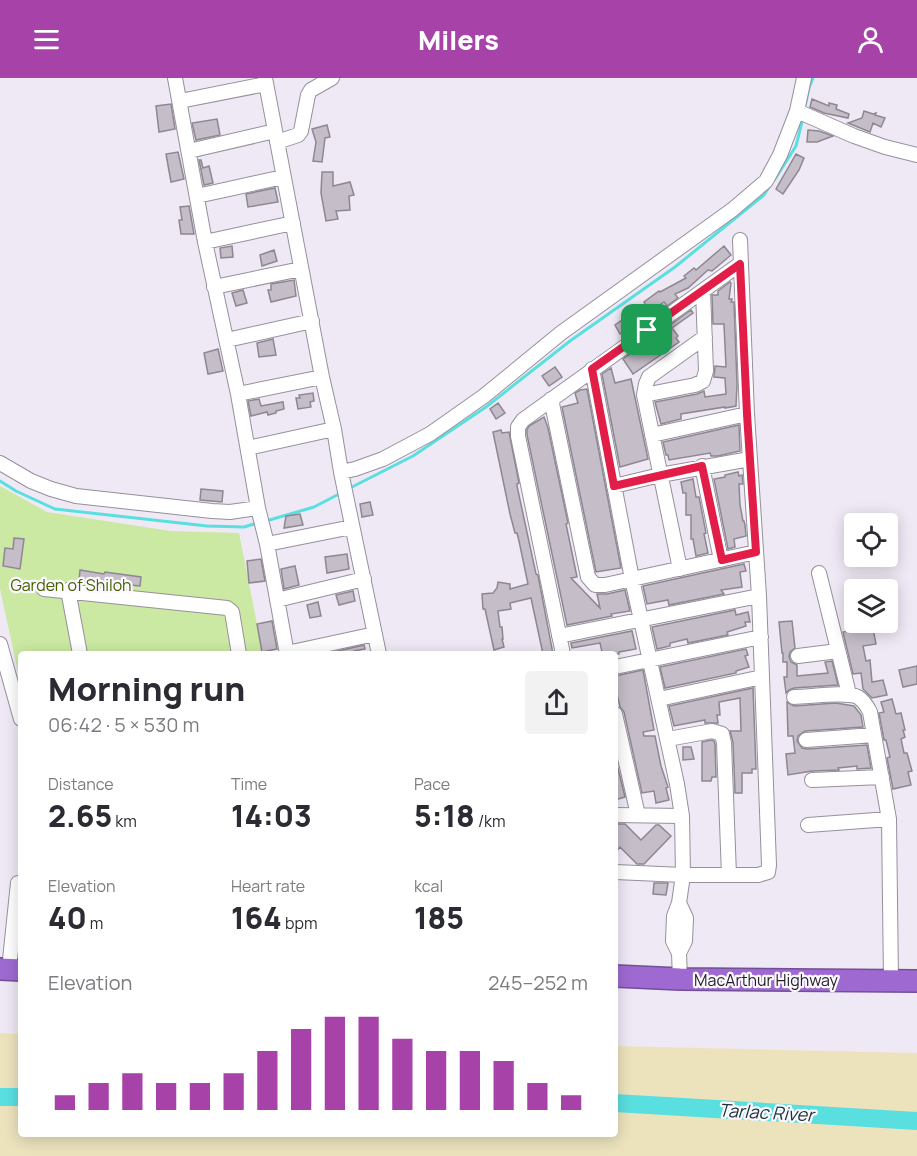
<!DOCTYPE html>
<html lang="en">
<head>
<meta charset="utf-8">
<style>
  body { margin:0; font-family:Manrope,sans-serif; background:#f2f2f3; color:#2b2b33; height:100vh; display:flex; flex-direction:column; font-size:22px; white-space:nowrap }
  * { box-sizing:border-box; margin:0 }
  p { font-size:20px; color:#7c7c81 }
  .icon { flex:none; width:33px; height:33px; fill:none; stroke:currentColor; stroke-width:2; stroke-linecap:round; stroke-linejoin:round }
  .map { position:relative; flex:1; overflow:hidden }
  .sheet { position:absolute; left:18px; top:573px; width:600px; height:486px; display:flex; flex-direction:column; background:#fff; border-radius:6px; box-shadow:0 3px 15px #0003 }
  .sheet>* { flex:none }
  .buttons { position:absolute; left:844px; top:435px; display:grid; gap:12px }
  .buttons a { display:grid; place-items:center; width:54px; height:54px; border-radius:6px; background:#fff; box-shadow:0 3px 15px #0003; font-size:30px }
  .pin { position:absolute; display:grid; place-items:center; width:51px; height:51px; color:#fff; margin:-26px; border-radius:12px; box-shadow:0 3px 9px #0006 }
  .round { display:grid; place-items:center; flex:none; width:63px; height:63px; border-radius:6px; background:#f2f2f3 }
  .headline { display:flex; align-items:center; justify-content:space-between; height:102px; padding:0 30px }
  h1 { font-size:33px; font-weight:800; line-height:45px }
  .metrics { display:grid; grid-template-columns:repeat(3,1fr); gap:9px; height:102px; padding:6px 30px }
  .metrics div { display:grid; align-content:center }
  .metrics b { font-size:30px; font-weight:800 }
  .metrics small { font-size:16px; font-weight:400 }
  .metrics p { font-size:16px }
  .chart { height:168px; padding:12px 30px }
  .chart p { display:flex; justify-content:space-between }
  .chart svg { width:100%; height:108px; margin-top:6px; stroke:#a642a8; stroke-width:6 }
  header { display:flex; justify-content:space-between; align-items:center; height:78px; padding:0 30px; background:#a642a8; color:#fff; font-size:27px; font-weight:800 }
  .map>svg:first-child { display:block }
</style>
</head>
<body>
<header><svg class="icon" aria-label="menu" viewBox="0 0 24 24"><path d="M4 6h16M4 12h16M4 18h16"/></svg>Milers<svg class="icon" aria-label="person" viewBox="0 0 24 24"><circle cx="12" cy="8" r="4"/><path d="M4 21q1-7 8-7t8 7"/></svg></header>
<div class="map">
<svg width="917" height="1078" viewBox="0 0 917 1078">
  <rect width="100%" height="100%" fill="#efe9f5"/>
  <path fill="#cbe9a2" d="M0 408 47 434 171 453 239 455 263 576H21V608L0 511Z"/>
  <path fill="#ece3bd" d="M0 955 21 956V1056H615V968L917 975V1078H0Z"/>
  <g fill="none" stroke-linecap="round" stroke-linejoin="round">
    <path stroke="#5adfe0" stroke-width="3" d="M804 33 809 10 813 0
      M775 101 796 68 803 40
      M0 403 16 413 55 431 207 448 244 449 257 445
      M350 410 413 378 486 329 570 263 675 189 764 117 771 106
      M266 443 314 429 341 415"/>
    <path stroke="#5adfe0" stroke-width="18" d="M0 1019H21
      M615 1025 917 1043"/>
  </g>
  <path fill="#c5bec9" stroke="#8e8791" stroke-width="1.5" d="M812 21 829 28V25L837 27 836 31 849 36 848 40 824 35 810 29Z
    M171 26 175 51 159 54 156 28Z
    M864 33 873 36 876 35 875 37 885 40 881 49 873 45 870 54 848 45 862 40Z
    M217 41 220 57 196 62 192 45Z
    M327 47 330 59 325 60 322 84 313 83 316 64 312 51Z
    M808 52 819 53 833 58 817 64H807Z
    M178 74 184 101 171 104 166 76Z
    M796 76 804 80 799 92 783 116 776 111Z
    M199 82H201L203 90 209 88 213 105 204 107Z
    M322 94H333V108L350 104 354 117 349 118 350 132 336 133 338 141 326 143 321 115Z
    M275 110 278 124 248 129 246 116Z
    M189 128 194 156H181L179 142H182L180 129Z
    M232 168 233 179 221 180 220 170Z
    M724 168 731 177 712 193 708 192 688 210 675 216 678 220 667 228 664 224 620 256 615 247 645 226 644 224 659 213 660 214 686 200 684 198 694 190 696 192Z
    M274 172 277 183 262 188 260 177Z
    M294 202 296 218 271 224 268 212H271V206Z
    M730 204 731 205 729 221H732L731 224H734L737 306 736 328 725 330V329L681 336V341L661 346 655 324 697 316 704 313 705 319 726 316 725 300 714 299 715 288 726 289 724 246H713L712 217H718V213Z
    M243 212 247 225 236 228 232 215Z
    M691 232 693 235 672 250 678 258 676 260 679 264 633 296 623 281Z
    M273 261 276 277 259 279 257 265Z
    M218 271 223 293 208 296 204 275Z
    M555 289 562 299 549 308 542 298Z
    M611 290 615 305 631 301 648 381 620 389 602 296Z
    M587 311 621 490 596 494 562 329 578 325 575 315 580 312Z
    M313 315 314 323 310 324 311 329 298 331 296 320H300L299 317Z
    M259 321 261 328 283 324 284 331 276 333V335L268 337 267 334 251 338 248 323Z
    M498 325 505 335 496 341 490 331Z
    M544 339 548 350 568 445 566 446 577 499 571 500 600 530 597 516H607L625 512 630 533 611 536 612 538 567 547 527 357V352L529 348Z
    M739 347 740 373 718 378H711L710 375 669 382 668 377H666L663 364Z
    M501 352 502 355 509 354 519 405 517 406V408L536 496 538 497 553 576H543L531 520 510 525 511 531 498 533 500 549H502L503 561H502L504 569 494 572 485 531H483L482 516 493 515 497 510 498 504 510 506V511L528 506 519 463 517 455H515L510 436 493 354Z
    M738 394 739 398 742 397 743 406H739L740 427 743 443H744L745 447 746 458 734 461 735 469 728 471 714 401 725 399V397Z
    M693 401 696 419H699L706 455 704 456 708 475 696 478 693 461H691V437H686V415H683L681 404Z
    M201 411 223 413 222 424 200 422Z
    M370 424 373 437 362 439 360 426Z
    M300 436 303 447 284 450 286 438Z
    M14 460 24 461 20 491 3 488 5 470 13 471Z
    M347 476 349 491 327 495 325 479Z
    M261 481 265 503 249 505 247 483Z
    M744 486 746 493 740 494 742 509 721 512 724 516 669 527 668 522 647 526 643 508Z
    M295 488 299 507 284 511 281 491Z
    M80 492 104 496 105 494 141 499 140 508 79 502Z
    M353 513 355 523 339 527 336 517Z
    M318 524 321 538 310 540 307 527Z
    M735 532 736 537 748 534 750 544H745L746 548 727 554 728 557 688 565 687 561 670 565V568L657 571 652 549Z
    M272 543 277 571 262 574 257 546Z
    M792 543 795 570 790 574 789 579 791 584 797 587V598L828 595 825 584 832 583 838 607 794 610 789 612 786 615 784 599H787V584H783V575H782L779 544Z
    M872 546 876 566 863 568 866 583 870 582 872 604 883 602 887 617 872 620 863 611 861 595 853 596 843 554 860 551 859 549Z
    M632 553 636 571 619 574V576H606V574H602L600 565 572 570 571 565Z
    M364 567 365 571 354 573V576H325Z
    M746 571 748 577 745 578 749 589 736 593V595L665 610 660 589Z
    M917 588V606L903 609 899 592Z
    M643 592 654 652 643 654 644 658H655L661 688 668 709 666 710 669 722 656 725 654 713 642 715 624 634 620 629 615 607V598Z
    M753 610 756 691H752V695H742V715H735L733 664 730 653H741L740 620 719 624 720 637H717L718 645H705V642L674 648 669 628Z
    M892 621 896 636 901 635 905 652H903L905 659 901 661 904 675H907L912 693 908 694 911 707 893 711 887 680 890 679 886 662H884L879 635 884 634 881 624Z
    M787 624 794 628 836 625 854 628 861 637 863 649 805 653 798 658 797 663 802 670 807 671 867 667 871 690 857 691V688L838 690 839 692 812 693 788 697 786 676 795 675 793 658H788Z
    M711 662 714 663 715 666 716 699H712L711 703H702V664Z
    M683 669H691L694 681 683 682Z
    M615 678 625 719 615 722Z
    M615 746H625L641 762 656 747H659L671 758 644 786H637L620 769 615 775Z
    M654 805H668L666 817 653 816Z"/>
  <g fill="none" stroke-linecap="round" stroke-linejoin="round">
    <defs>
      <path id="minor" d="M175 0 205 164 238 316 258 430 267 466 287 576
        M265 0 322 299 334 351 341 394 379 576
        M180 23 266 6
        M797 33 854 58 885 69 917 77
        M277 64 298 57 301 53 308 17 311 12 332 0
        M189 73 275 53
        M197 118 283 99
        M205 164 293 145
        M214 209 301 191
        M227 262 312 243
        M592 291 632 501 677 706 682 738 683 797 679 825 674 838 673 863 679 875 680 901
        M238 316 322 299
        M644 317 695 307 703 303 706 293 703 213
        M551 321 588 499 595 507H605L632 501 756 474
        M652 357 747 336
        M248 370 334 351
        M0 385 31 403 51 411 76 418 212 433 230 434 258 430
        M702 388 721 482
        M341 394 355 391 383 381 430 356 484 318 561 255 732 132 766 103 780 77 797 33 804 0
        M614 408 660 397 750 381
        M267 466 352 449
        M680 491 644 317 646 306 649 299 705 259
        M819 495 849 616
        M44 511 227 530 232 534 239 576
        M68 512 80 576
        M277 522 364 501
        M559 558 759 518
        M0 566 21 641
        M287 575 375 556
        M563 576 518 358V349L523 342 740 186
        M798 578 838 573
        M615 589 761 559
        M794 619C809 619 845 613 858 619 864 623 867 628 870 634L889 741 891 903
        M659 621 762 599
        M615 636 638 737
        M668 661 712 653 722 656 724 665 729 797
        M806 662 874 657
        M812 702 882 699
        M615 737 682 738
        M808 747 889 741
        M615 794 683 797H758L768 794 769 787 759 518 747 336 740 162
        M679 875 685 863 686 840 679 825
        M9 891 18 805"/>
      <path id="highway" d="M0 891 21 892
        M615 898 680 901 917 903"/>
    </defs>
    <use href="#minor" stroke="#96909b" stroke-width="16"/>
    <use href="#highway" stroke="#725095" stroke-width="24"/>
    <use href="#minor" stroke="#fff" stroke-width="14"/>
    <use href="#highway" stroke="#9e6ad2" stroke-width="21"/>
  </g>
  <g fill="none" stroke-linecap="round" stroke-linejoin="round">
    <defs>
      <path id="route" d="M740 186 747 336 756 474 722 482 702 388 614 408 592 291Z"/>
    </defs>
    <use href="#route" stroke="#fff" stroke-width="12"/>
    <use href="#route" stroke="#e11d48" stroke-width="8"/>
  </g>
  <g text-anchor="middle" dominant-baseline="central" stroke-width="4.5" stroke-linejoin="round" paint-order="stroke">
    <g font-size="16" fill="#446000" stroke="#fbf8ff">
      <text x="71" y="507">Garden of Shiloh</text>
    </g>
    <g font-size="16" fill="#211f23" stroke="#fbf8ff">
      <text x="766" y="902">MacArthur Highway</text>
    </g>
    <g font-size="18" font-style="italic" fill="#1c3333" stroke="#fbf8ff">
      <text transform="translate(766 1034) rotate(3)">Tarlac River</text>
    </g>
  </g>
</svg>
<div class="buttons">
<a><svg class="icon" aria-label="locate" viewBox="0 0 24 24"><circle cx="12" cy="12" r="6"/><path d="M12 2v4M12 18v4M2 12h4M18 12h4"/></svg></a>
<a><svg class="icon" aria-label="layers" viewBox="0 0 24 24"><path d="M12 4l9 5-9 5-9-5zM3 14l9 5 9-5"/></svg></a>
</div>
<div class="pin" style="left:647px;top:252px;background:#1e9e55"><svg class="icon" aria-label="arrive" viewBox="0 0 24 24"><path d="M6 21V4h12l-3 4 3 4H6"/></svg></div>
<section class="sheet">
<div class="headline"><div><h1>Morning run</h1><p>06:42 · 5 × 530 m</p></div><a class="round"><svg class="icon" aria-label="share" viewBox="0 0 24 24"><path d="M12 15V3M7 8l5-5 5 5M5 13v7h14v-7"/></svg></a></div>
<div class="metrics">
<div><p>Distance</p><b>2.65<small> km</small></b></div>
<div><p>Time</p><b>14:03</b></div>
<div><p>Pace</p><b>5:18<small> /km</small></b></div>
</div>
<div class="metrics">
<div><p>Elevation</p><b>40<small> m</small></b></div>
<div><p>Heart rate</p><b>164<small> bpm</small></b></div>
<div><p>kcal</p><b>185</b></div>
</div>
<div class="chart"><p><span>Elevation</span>245–252 m</p>
<svg viewBox="0 0 160 44" preserveAspectRatio="none"><path d="M5 44V38M15 44V33M25 44V29M35 44V33M45 44V33M55 44V29M65 44V20M75 44V11M85 44V6M95 44V6M105 44V15M115 44V20M125 44V20M135 44V24M145 44V33M155 44V38"/></svg>
</div>
</section>
</div>
</body>
</html>
